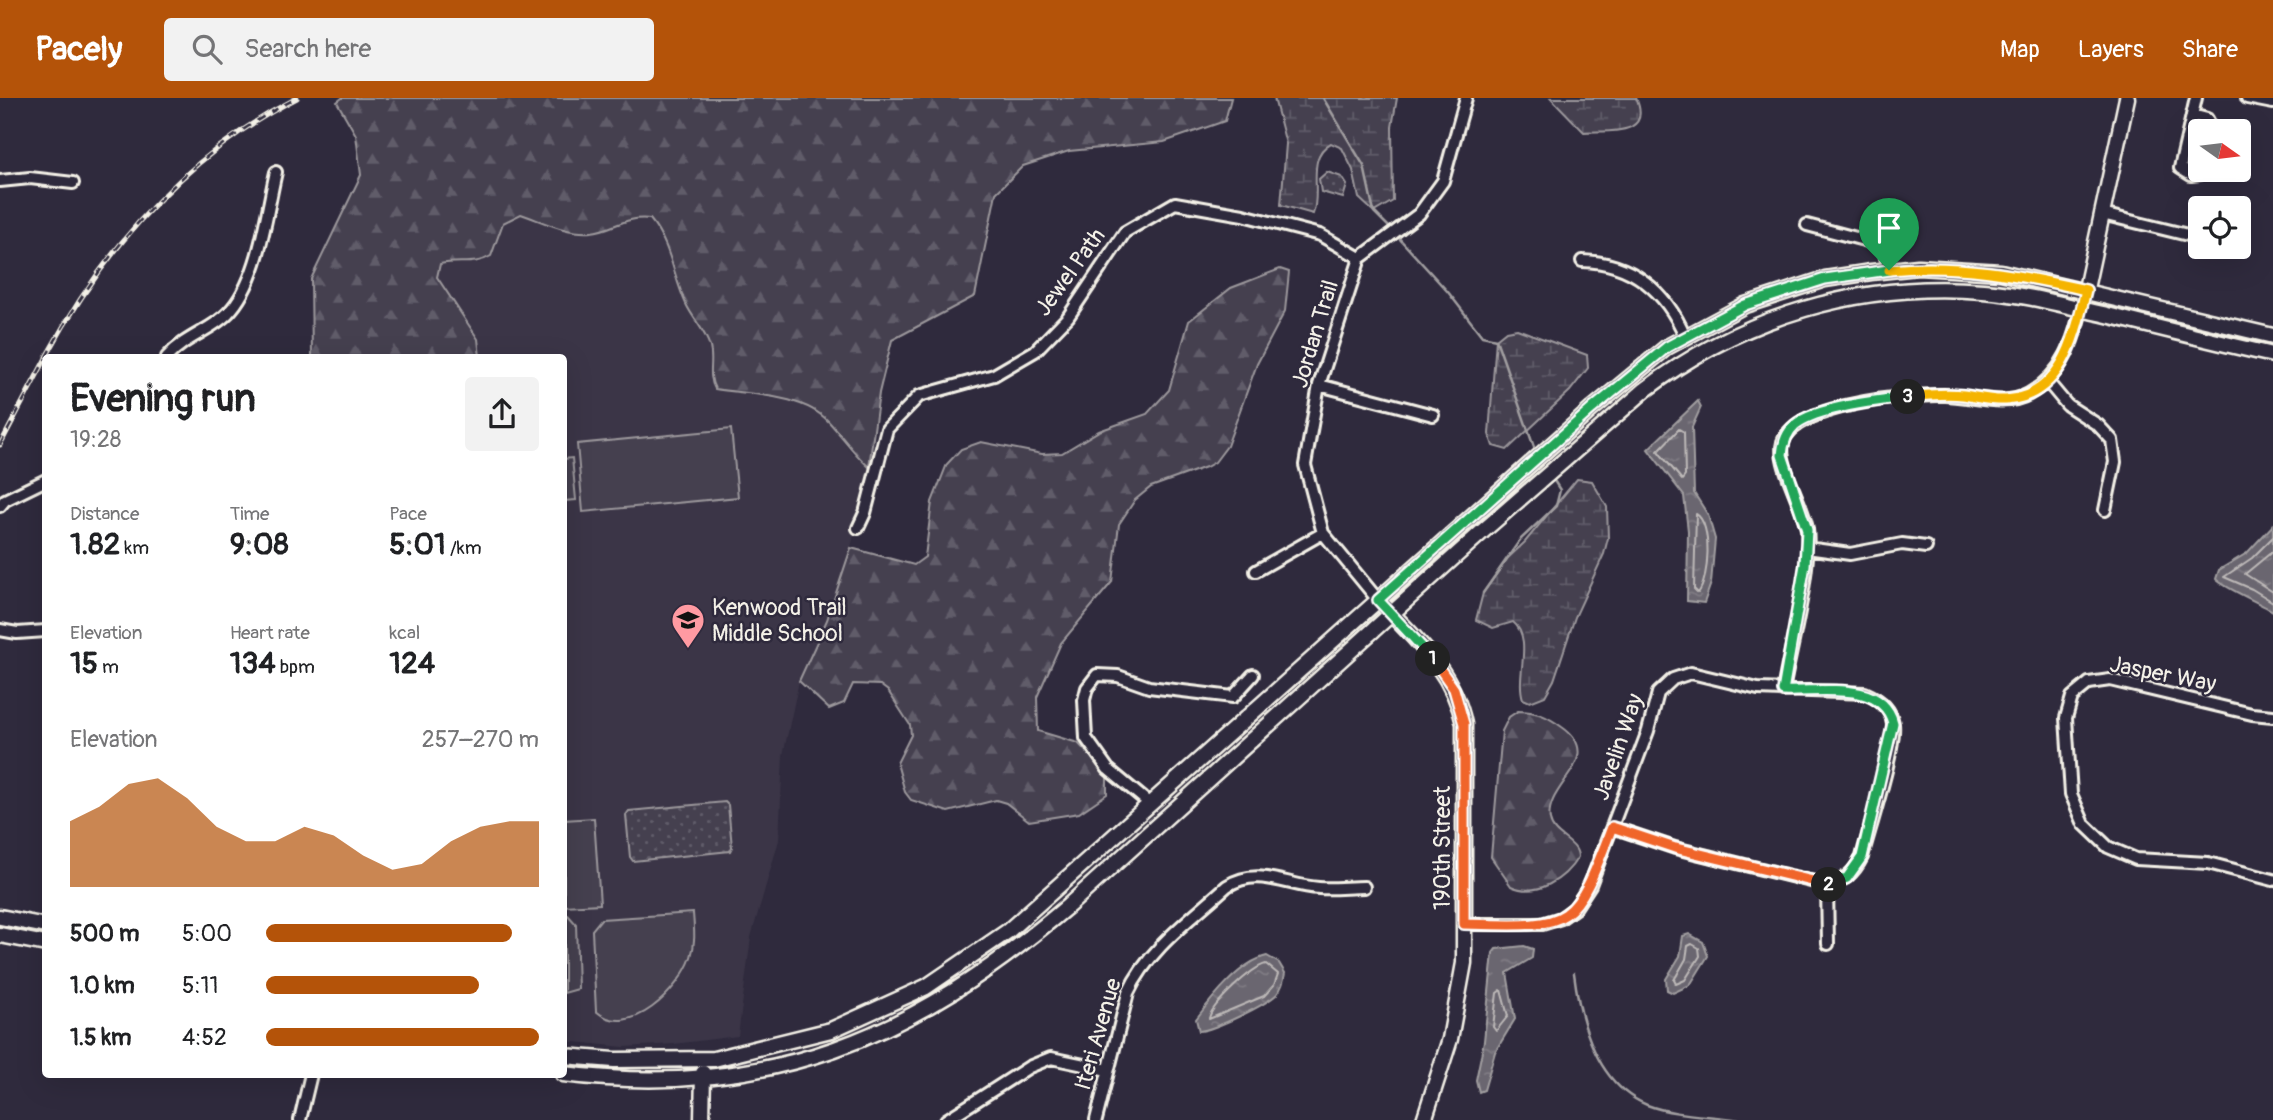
<!DOCTYPE html>
<html lang="en">
<head>
<meta charset="utf-8">
<style>
  body { margin:0; font-family:Pangolin,sans-serif; background:#f2f2f2; color:#202124; height:100vh; display:flex; flex-direction:column; font-size:26px; white-space:nowrap }
  * { box-sizing:border-box; margin:0 }
  p { font-size:23px; color:#757577 }
  .icon { flex:none; width:38px; height:38px; fill:none; stroke:currentColor; stroke-width:2; stroke-linecap:round; stroke-linejoin:round }
  .map { position:relative; flex:1; overflow:hidden }
  .sheet { position:absolute; left:42px; top:256px; width:525px; height:724px; display:flex; flex-direction:column; background:#fff; border-radius:7px; box-shadow:0 7px 28px #0002 }
  .sheet>* { flex:none }
  .needle { width:46px; rotate:104deg }
  .tools { position:absolute; left:2188px; top:21px; display:grid; gap:14px }
  .tools a { display:grid; place-items:center; width:63px; height:63px; border-radius:7px; background:#fff; box-shadow:0 7px 28px #0002; font-size:35px }
  .pin { position:absolute; display:grid; place-items:center; width:60px; height:60px; color:#fff; margin:-72px -30px; border-radius:50% 50% 50% 0; rotate:-45deg; box-shadow:0 0 7px #0007 }
  .pin .icon { rotate:45deg }
  .km { position:absolute; width:35px; height:35px; margin:-18px; border-radius:50%; background:#222; color:#fff; font-size:19px; line-height:35px; text-align:center }
  .round { display:grid; place-items:center; flex:none; width:74px; height:74px; border-radius:7px; background:#f2f2f2 }
  .head { display:flex; align-items:center; justify-content:space-between; height:119px; padding:0 28px }
  h1 { font-size:38px; font-weight:800; line-height:52px }
  .metrics { display:grid; grid-template-columns:repeat(3,1fr); gap:10px; height:119px; padding:7px 28px }
  .metrics div { display:grid; align-content:center }
  .metrics b { font-size:30px; font-weight:800 }
  .metrics small { font-size:19px; font-weight:400 }
  .metrics p { font-size:19px }
  .chart { height:196px; padding:14px 28px }
  .chart p { display:flex; justify-content:space-between }
  .chart svg { width:100%; height:126px; margin-top:7px; fill:#b45309; opacity:.7 }
  ul { padding:0 28px; list-style:none; font-size:23px }
  li { display:grid; grid-template-columns:112px 84px 1fr; align-items:center; height:52px }
  li i { height:18px; border-radius:9px; background:#b45309 }
  header { display:flex; align-items:center; gap:42px; box-sizing:border-box; height:98px; padding:0 35px; background:#b45309; color:#fff }
  header strong { font-size:33px }
  nav { display:flex; gap:38px; margin-inline-start:auto; font-size:24px }
  .search { width:490px; height:63px; background:#f2f2f2; display:flex; align-items:center; gap:18px; box-sizing:border-box; padding:0 24px; border-radius:7px; color:#757577; font-size:26px }
  .map>svg:first-child { display:block }
</style>
</head>
<body>
<header>
<strong>Pacely</strong>
<div class="search"><svg class="icon" aria-label="search" viewBox="0 0 24 24"><circle cx="10" cy="10" r="6"/><path d="M15 15l6 6"/></svg>Search here</div>
<nav><a>Map</a><a>Layers</a><a>Share</a></nav>
</header>
<div class="map">
<svg width="2273" height="1022" viewBox="0 0 2273 1022">
  <defs>
    <pattern id="forest-firs" width="22" height="20" patternUnits="userSpaceOnUse" patternTransform="scale(1.75)"><rect width="22" height="20" fill="#454050"/><path d="M5 1l3.5 6h-7zM16 11l3.5 6h-7z" fill="#605c69"/></pattern>
    <pattern id="wetland-marsh" width="20" height="14" patternUnits="userSpaceOnUse" patternTransform="scale(1.75)"><rect width="20" height="14" fill="#454050"/><path d="M1 5h8M5 5V1M11 12h8M15 12V8" fill="none" stroke="#605c69"/></pattern>
    <pattern id="park-dots" width="8" height="8" patternUnits="userSpaceOnUse" patternTransform="scale(1.75)"><rect width="8" height="8" fill="#454050"/><path d="M2 2h.1M6 6h.1" fill="none" stroke="#605c69" stroke-width="1.8" stroke-linecap="round"/></pattern>
    <pattern id="water-ripples" width="26" height="14" patternUnits="userSpaceOnUse" patternTransform="scale(1.75)"><rect width="26" height="14" fill="#6a6670"/><path d="M2 4q2-2 4 0t4 0M15 11q2-2 4 0t4 0" fill="none" stroke="#807c84"/></pattern>
  </defs>
  <rect width="100%" height="100%" fill="#2f2a3d"/>
  <filter id="ink" filterUnits="userSpaceOnUse"><feTurbulence type="fractalNoise" baseFrequency=".0143" numOctaves="2"/><feDisplacementMap in="SourceGraphic" scale="14" xChannelSelector="R" yChannelSelector="G"/><feConvolveMatrix kernelMatrix="1 2 1 2 8 2 1 2 1" color-interpolation-filters="sRGB"/></filter>
  <g filter="url(#ink)">
    <path fill="#3b3647" d="M521 116 567 133 593 134 633 119 650 121 662 136 687 209 698 221 710 251V282L715 291 802 305 828 322 852 355 869 369 851 450 827 522 799 583 783 657 779 742 751 839 738 938 674 946 624 949 564 943V259H480L478 241 437 179 440 166 456 162 479 165 491 158 503 125Z"/>
    <path fill="#454050" stroke="#9c989c" stroke-width="2" d="M731 331 738 399 583 414 577 346Z
      M572 360 576 402 564 403V361Z
      M594 720 600 806 564 808V722Z
      M693 815C694 830 696 844 691 859 680 891 630 943 596 913L592 832 601 821Z
      M568 817 576 826 578 891 564 895V818Z"/>
    <path fill="url(#forest-firs)" stroke="#9c989c" stroke-width="2" d="M342 0H1231L1225 23 1164 44 1069 53 1023 68 996 95 975 198 892 242 879 295 869 369C853 355 843 339 829 324 803 296 751 297 715 291 707 277 714 264 710 249 705 232 693 221 686 206 673 178 671 146 650 121 623 118 614 132 591 134 567 136 544 124 521 116L503 125 491 158C475 168 459 162 440 166L437 179 478 241 480 259H312L311 181 361 77 356 37 337 4Z
      M1280 171 1289 174 1285 213 1257 266 1227 348 1215 364 1206 369 1151 389 1135 402 1119 426 1112 484 1061 545 1037 599 1038 633 1078 645 1107 676V696L1079 715 1029 723 1006 705 996 702 948 714 911 702 905 694 897 665 911 637 910 627 888 593 880 587 853 586 844 605 829 611 799 583 827 522 851 450 914 467 925 459 932 404 947 366 961 351 981 344 1042 356 1062 355 1099 333 1147 316 1169 292 1189 223 1231 190Z
      M1518 613C1536 613 1547 618 1562 629 1608 661 1543 687 1550 722 1553 739 1578 743 1578 759 1565 781 1537 800 1511 788L1491 759 1502 633 1509 619Z"/>
    <path fill="url(#wetland-marsh)" stroke="#9c989c" stroke-width="2" d="M1274 0H1397L1392 29 1393 103 1374 114 1359 100 1353 72 1342 50 1331 45C1305 59 1322 93 1313 116L1281 107 1286 46Z
      M1551 0H1636C1653 39 1609 32 1584 34Z
      M1517 231 1587 257 1588 270 1570 293 1507 352 1493 348 1489 336 1496 241 1506 233Z
      M1577 381 1592 383 1607 409 1608 440 1604 456 1575 519 1554 582 1545 598 1530 604 1523 601C1515 578 1534 541 1513 524L1493 530 1476 522 1483 495 1508 460 1525 444Z"/>
    <path fill="url(#park-dots)" stroke="#9c989c" stroke-width="2" d="M1327 74 1342 79 1347 87 1343 100 1321 94 1319 81Z
      M725 704 728 707 732 749 730 753 633 763 630 759 626 717 629 713Z"/>
    <path fill="url(#water-ripples)" stroke="#a19ea0" stroke-width="2" d="M1698 303 1701 309 1692 329 1694 395 1708 417 1715 441 1711 485 1704 505 1687 503 1688 433 1684 398 1648 351Z
      M2273 427V513C2262 506 2219 487 2216 481L2219 472 2247 455Z
      M1689 836 1703 844 1708 858 1690 887 1673 895 1667 892 1666 881 1680 858 1683 838Z
      M1524 848 1533 851 1532 860 1507 875 1515 921 1495 954 1484 992 1479 994 1476 982 1484 943 1493 855 1496 851Z
      M1267 858 1279 865 1285 875C1284 883 1282 890 1277 896 1266 907 1214 932 1199 933L1196 921C1212 900 1240 864 1267 858Z"/>
    <g fill="none" stroke-linecap="round" stroke-linejoin="round">
      <path stroke="#bdb9b8" stroke-width="2" d="M1679 331 1684 334 1685 378 1682 382 1658 353Z
        M1696 416C1713 425 1709 483 1698 495L1694 491Z
        M2273 439 2252 460 2224 479 2252 491 2273 504
        M2273 453 2245 476 2273 494
        M1692 846 1699 850 1700 858 1685 882 1676 886 1674 882 1686 861 1688 848Z
        M1266 866 1278 876 1274 887 1264 898 1209 921C1210 908 1252 869 1266 866Z
        M1501 892 1508 918 1496 933 1493 929 1497 895Z"/>
      <path stroke="#a19ea0" stroke-width="2.5" d="M1323 0 1364 68 1374 114 1393 133
        M1397 138 1448 194 1482 238 1496 241 1536 355
        M1483 495 1520 442 1556 408 1560 392 1551 378
        M1574 875C1580 923 1596 986 1647 1007 1676 1018 1709 1017 1739 1022"/>
      <defs>
        <path id="street" d="M2196 0 2180 70 2191 77 2200 76 2203 72
          M2247 0 2273 5
          M2192 17 2207 21 2213 33
          M0 83 30 80 73 85
          M2102 116 2200 140
          M1807 127 1883 147 1889 172
          M1582 163C1632 164 1666 193 1685 238
          M167 259C186 238 212 232 228 215 259 184 266 116 276 74
          M2047 283 2067 307 2098 327 2112 342 2115 364 2105 412
          M1319 287 1433 317
          M0 408 5 402 46 382
          M858 430 865 415 887 331 919 298 994 277 1035 253 1068 219 1125 134 1175 105 1243 117 1320 137 1360 160
          M1807 450 1850 456 1902 446 1926 449
          M1256 473 1323 435
          M1378 502 1323 435 1305 367 1319 287 1360 160 1419 116 1443 83 1466 0
          M0 532 17 535 46 533
          M1783 593C1790 552 1812 469 1807 431 1803 406 1777 367 1783 344 1795 306 1910 296 1945 297 1971 297 2005 310 2029 296 2065 275 2074 242 2083 204
          M2273 618 2252 616 2110 582 2089 585 2072 599 2066 620 2071 696 2084 726 2108 749 2136 761 2208 765 2273 782
          M1150 706 1108 671 1086 640 1084 602 1087 590 1097 577 1118 578 1149 589 1233 599 1253 577
          M1827 787 1828 846
          M1464 826H1542L1561 820 1575 810 1590 787 1648 633 1658 595 1673 581 1691 575 1758 591 1865 595C1879 601 1891 610 1893 626 1896 649 1869 732 1862 759 1854 775 1845 783 1827 787L1675 750 1612 729
          M300 1022 311 976
          M946 1022 1029 969 1051 960 1108 972
          M1096 1022 1128 895C1149 850 1191 821 1227 788 1258 768 1286 788 1319 790 1334 791 1349 789 1364 789"/>
        <path id="secondary" d="M2084 200 2127 0
          M1385 509C1420 545 1454 576 1464 626V865L1450 941 1424 1022
          M0 819 46 828
          M0 837 46 846
          M564 958 614 962 714 961 831 932 926 889 1008 833 1592 311 1667 249 1745 207 1825 181 1871 174 1918 169 2001 174 2273 238
          M563 976C769 1001 912 941 1068 808L1483 433 1645 292C1742 218 1861 183 1983 193 2024 196 2063 207 2103 216 2159 230 2216 244 2273 257
          M702 1022 703 975"/>
      </defs>
      <use href="#street" stroke="#f4f1e8" stroke-width="16"/>
      <use href="#secondary" stroke="#f4f1e8" stroke-width="19"/>
      <use href="#street" stroke="#2f2a3d" stroke-width="10"/>
      <use href="#secondary" stroke="#2f2a3d" stroke-width="14"/>
      <defs>
        <path id="rail" d="M46 259C105 150 185 57 297 0
          M0 347 46 260"/>
      </defs>
      <use href="#rail" stroke="#f4f1e8" stroke-width="5"/>
      <use href="#rail" stroke="#2f2a3d" stroke-width="2.5" stroke-dasharray="8" stroke-linecap="butt"/>
    </g>
  </g>
  <g fill="none" stroke-linecap="round" stroke-linejoin="round" filter="url(#ink)">
    <defs>
      <path id="split-1" d="M1433 561 1378 502 1592 311 1667 249 1745 207 1825 181 1889 172"/>
      <path id="split-2" d="M1433 561 1454 591 1464 626V826C1573 829 1573 832 1612 729L1675 750 1829 787"/>
      <path id="split-3" d="M1829 787 1847 780 1862 759 1893 625C1882 581 1818 595 1783 593L1805 467 1807 432 1782 357C1783 345 1786 335 1795 327 1816 309 1880 302 1908 299"/>
      <path id="split-4" d="M1889 172C1957 165 2020 177 2086 192 2075 237 2063 298 2006 302 1992 303 1977 299 1963 297 1944 295 1926 297 1908 299"/>
    </defs>
    <use href="#split-1" stroke="#fff" stroke-width="14"/>
    <use href="#split-2" stroke="#fff" stroke-width="14"/>
    <use href="#split-3" stroke="#fff" stroke-width="14"/>
    <use href="#split-4" stroke="#fff" stroke-width="14"/>
    <use href="#split-1" stroke="#22a559" stroke-width="9"/>
    <use href="#split-2" stroke="#f0652b" stroke-width="9"/>
    <use href="#split-3" stroke="#22a559" stroke-width="9"/>
    <use href="#split-4" stroke="#f5b400" stroke-width="9"/>
  </g>
  <defs>
    <symbol id="school-pin" viewBox="-11 -11 22 30"><path d="M0 17L-7.5 6A9.5 9.5 0 1 1 7.5 6Z" fill="#ff9aa2" stroke="#2f2a3d"/><path d="M0-5L7-2L0 1L-7-2ZM-4 1L0 2.5L4 1V4Q0 6-4 4Z" fill="#111"/></symbol>
  </defs>
  <g fill-rule="evenodd">
    <use href="#school-pin" x="669" y="503" width="38" height="52"/>
  </g>
  <g text-anchor="middle" dominant-baseline="central" stroke-width="5" stroke-linejoin="round" paint-order="stroke">
    <g font-size="23" fill="#f4f1e8" stroke="#2f2a3d">
      <text transform="translate(1070 174) rotate(-54)">Jewel Path</text>
      <text transform="translate(1315 236) rotate(-73)">Jordan Trail</text>
      <text transform="translate(2163 576) rotate(11)">Jasper Way</text>
      <text transform="translate(1618 649) rotate(-71)">Javelin Way</text>
      <text transform="translate(1442 750) rotate(-90)">190th Street</text>
      <text transform="translate(1098 936) rotate(-74)">Iteri Avenue</text>
    </g>
    <g font-size="23" fill="#f4f1e8" stroke="#2f2a3d" text-anchor="start">
      <text x="712" y="509">Kenwood Trail<tspan x="712" dy="26">Middle School</tspan></text>
    </g>
  </g>
</svg>
<div class="tools">
<a><svg class="needle" viewBox="-14 -14 28 28"><path d="M0-13l5 13h-10z" fill="#e53935"/><path d="M0 13l5-13h-10z" fill="#757577"/></svg></a>
<a><svg class="icon" aria-label="locate" viewBox="0 0 24 24"><circle cx="12" cy="12" r="6"/><path d="M12 2v4M12 18v4M2 12h4M18 12h4"/></svg></a>
</div>
<div class="pin" style="left:1889px;top:172px;background:#1e9e55"><svg class="icon" aria-label="arrive" viewBox="0 0 24 24"><path d="M6 21V4h12l-3 4 3 4H6"/></svg></div>
<b class="km" style="left:1433px;top:561px">1</b>
<b class="km" style="left:1829px;top:787px">2</b>
<b class="km" style="left:1908px;top:299px">3</b>
<section class="sheet">
<div class="head"><div><h1>Evening run</h1><p>19:28</p></div><a class="round"><svg class="icon" aria-label="share" viewBox="0 0 24 24"><path d="M12 15V3M7 8l5-5 5 5M5 13v7h14v-7"/></svg></a></div>
<div class="metrics">
<div><p>Distance</p><b>1.82<small> km</small></b></div>
<div><p>Time</p><b>9:08</b></div>
<div><p>Pace</p><b>5:01<small> /km</small></b></div>
</div>
<div class="metrics">
<div><p>Elevation</p><b>15<small> m</small></b></div>
<div><p>Heart rate</p><b>134<small> bpm</small></b></div>
<div><p>kcal</p><b>124</b></div>
</div>
<div class="chart"><p><span>Elevation</span>257–270 m</p>
<svg viewBox="0 0 160 44" preserveAspectRatio="none"><path d="M0 44V21L10 16L20 8L30 6L40 13L50 23L60 28L70 28L80 23L90 26L100 33L110 38L120 36L130 28L140 23L150 21L160 21V44z"/></svg>
</div>
<ul>
<li><b>500 m</b>5:00<i style="width:90%"></i></li>
<li><b>1.0 km</b>5:11<i style="width:78%"></i></li>
<li><b>1.5 km</b>4:52<i style="width:100%"></i></li>
</ul>
</section>
</div>
</body>
</html>
